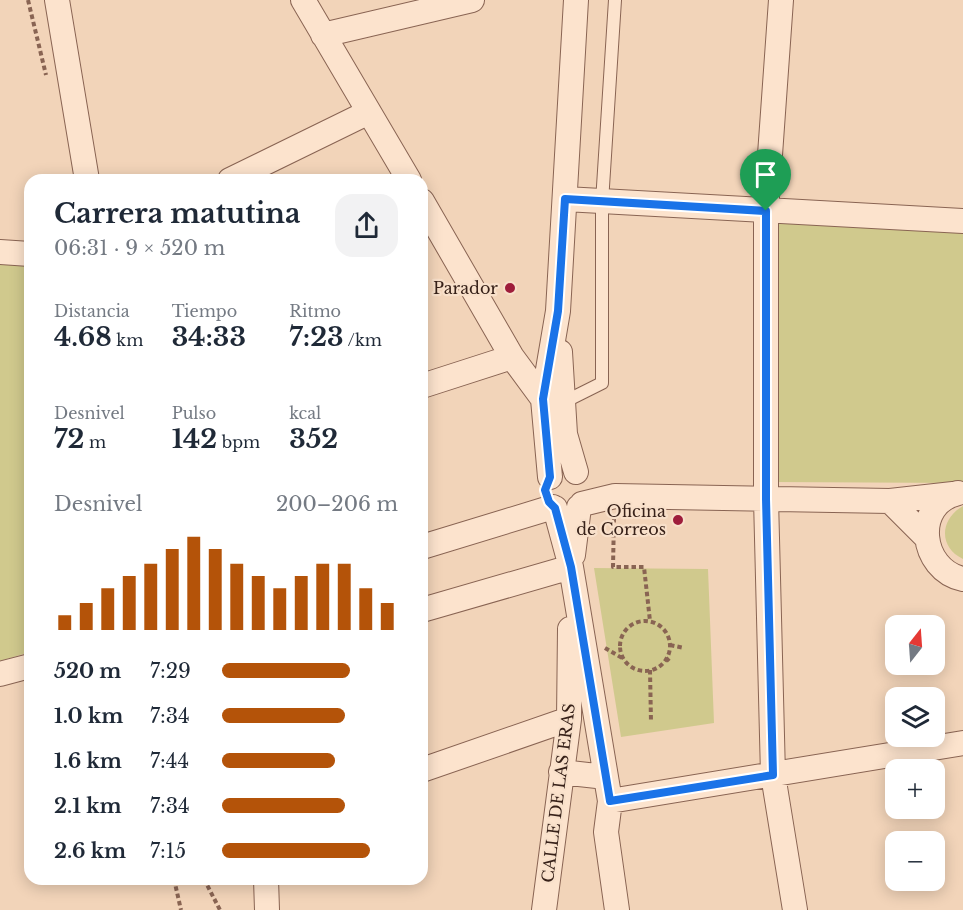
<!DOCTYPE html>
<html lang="es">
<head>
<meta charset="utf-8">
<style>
  body { margin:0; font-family:"Libre Baskerville",serif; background:#f2f2f3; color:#1f2937; height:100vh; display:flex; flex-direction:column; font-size:22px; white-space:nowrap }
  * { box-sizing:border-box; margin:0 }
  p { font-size:20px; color:#747a83 }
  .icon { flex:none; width:33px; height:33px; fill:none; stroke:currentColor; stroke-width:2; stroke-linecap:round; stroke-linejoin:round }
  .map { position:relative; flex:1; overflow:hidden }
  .panel { position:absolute; left:24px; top:174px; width:404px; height:711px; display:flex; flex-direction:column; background:#fff; border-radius:18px; box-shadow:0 3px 15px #0003 }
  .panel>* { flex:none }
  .needle { width:39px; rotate:17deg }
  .buttons { position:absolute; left:885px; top:615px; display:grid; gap:12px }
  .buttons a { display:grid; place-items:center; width:60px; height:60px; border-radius:12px; background:#fff; box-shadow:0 3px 15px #0003; font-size:30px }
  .pin { position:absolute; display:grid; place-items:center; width:51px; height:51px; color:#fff; margin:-62px -26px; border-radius:50% 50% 50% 0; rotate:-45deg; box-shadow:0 0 6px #0007 }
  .pin .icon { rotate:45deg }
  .round { display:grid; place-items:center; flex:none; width:63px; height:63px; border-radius:18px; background:#f2f2f3 }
  .summary { display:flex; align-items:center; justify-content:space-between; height:102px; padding:0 30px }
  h1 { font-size:27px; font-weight:700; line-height:45px }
  .figures { display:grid; grid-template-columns:repeat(3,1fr); gap:9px; height:102px; padding:6px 30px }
  .figures div { display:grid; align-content:center }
  .figures b { font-size:26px; font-weight:700 }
  .figures small { font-size:16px; font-weight:400 }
  .figures p { font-size:16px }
  .chart { height:168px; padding:12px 30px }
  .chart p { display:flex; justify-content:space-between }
  .chart svg { width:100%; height:108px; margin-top:6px; stroke:#b45309; stroke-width:6 }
  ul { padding:0 30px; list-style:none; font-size:20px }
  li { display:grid; grid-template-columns:96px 72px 1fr; align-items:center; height:45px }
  li i { height:15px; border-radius:8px; background:#b45309 }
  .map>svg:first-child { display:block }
</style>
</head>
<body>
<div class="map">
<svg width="963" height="910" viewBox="0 0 963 910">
  <rect width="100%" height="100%" fill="#f2d4b9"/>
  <path fill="#d0c98d" d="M775 221 963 233V483L772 482Z
    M0 260 30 263V652L0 661Z
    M963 506V559C938 547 940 519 963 506Z
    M594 568 708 569 714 723 621 737Z"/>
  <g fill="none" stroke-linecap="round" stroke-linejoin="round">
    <defs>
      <path id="service" d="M564 402 602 383V202L615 0"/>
      <path id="minor" d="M57 0 87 180
        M303 0 409 180
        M781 0 766 211V499L773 775 795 910
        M323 35 472 0
        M230 180 369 112
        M565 199 963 221
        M422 201 512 357 543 399
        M0 252 30 254
        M560 352 565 434 576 472
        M422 386 512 357
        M550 477 543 399 558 311 576 0
        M958 493C912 504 920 570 963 579
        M890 501 926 537
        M582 504 615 496 890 501 953 494
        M555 508 571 567 610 801 606 832 617 910
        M422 547 553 507
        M573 555 579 507
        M422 610 571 567
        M0 674 30 666
        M422 770 569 719
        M561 772 606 777
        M610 801 963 743
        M266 879 267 910
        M544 910 569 719 570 629"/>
    </defs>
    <use href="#service" stroke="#896453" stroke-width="14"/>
    <use href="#minor" stroke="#896453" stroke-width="26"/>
    <path stroke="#896453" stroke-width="4" stroke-dasharray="4.5 3" stroke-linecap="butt" d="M28 0 46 75
      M614 518 613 567H644L650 621
      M620 646a25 25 0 1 1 50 0a25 25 0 1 1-50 0Z
      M670 645 684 648
      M605 648 622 658
      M666 658 671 663
      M650 670 651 722
      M174 879 181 910
      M204 879 220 910"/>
    <use href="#service" stroke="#fce3cd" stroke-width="12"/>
    <use href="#minor" stroke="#fce3cd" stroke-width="24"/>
  </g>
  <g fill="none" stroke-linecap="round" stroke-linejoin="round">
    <defs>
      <path id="route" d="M565 199 766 211V499L773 775 610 801 571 567 555 508 549 502 545 490 550 477 543 399 558 311Z"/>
    </defs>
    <use href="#route" stroke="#fff" stroke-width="12"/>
    <use href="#route" stroke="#1a73e8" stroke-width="8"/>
  </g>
  <g fill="#9e1d3b" stroke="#f8e0ca" stroke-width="2">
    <circle cx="510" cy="288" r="6"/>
    <circle cx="678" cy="520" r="6"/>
  </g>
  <g text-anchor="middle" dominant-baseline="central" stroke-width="4.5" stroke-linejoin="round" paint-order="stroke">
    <g font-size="16" fill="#372119" stroke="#f8e0ca" text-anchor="end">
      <text x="498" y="288">Parador</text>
      <text x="666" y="511">Oficina<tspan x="666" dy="18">de Correos</tspan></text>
    </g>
    <g font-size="16" fill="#372119" stroke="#f8e0ca">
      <text transform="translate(558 793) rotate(-83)">CALLE DE LAS ERAS</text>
    </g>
  </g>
</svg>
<div class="buttons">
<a><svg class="needle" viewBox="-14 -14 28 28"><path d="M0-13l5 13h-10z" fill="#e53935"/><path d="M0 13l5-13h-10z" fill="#747a83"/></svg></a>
<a><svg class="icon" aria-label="layers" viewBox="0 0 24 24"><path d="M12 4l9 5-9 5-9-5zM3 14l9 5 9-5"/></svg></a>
<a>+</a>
<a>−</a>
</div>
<div class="pin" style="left:766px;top:211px;background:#1e9e55"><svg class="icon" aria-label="arrive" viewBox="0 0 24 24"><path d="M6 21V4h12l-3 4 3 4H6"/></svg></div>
<section class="panel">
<div class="summary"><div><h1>Carrera matutina</h1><p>06:31 · 9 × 520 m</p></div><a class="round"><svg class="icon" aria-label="share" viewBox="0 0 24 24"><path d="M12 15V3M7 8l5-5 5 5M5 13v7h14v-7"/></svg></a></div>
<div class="figures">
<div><p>Distancia</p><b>4.68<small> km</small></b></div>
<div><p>Tiempo</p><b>34:33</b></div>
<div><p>Ritmo</p><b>7:23<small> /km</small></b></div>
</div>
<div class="figures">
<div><p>Desnivel</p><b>72<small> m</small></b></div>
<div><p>Pulso</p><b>142<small> bpm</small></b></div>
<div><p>kcal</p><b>352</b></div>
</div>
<div class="chart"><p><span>Desnivel</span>200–206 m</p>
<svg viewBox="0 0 160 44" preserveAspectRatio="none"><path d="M5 44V38M15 44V33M25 44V27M35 44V22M45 44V17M55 44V11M65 44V6M75 44V11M85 44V17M95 44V22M105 44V27M115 44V22M125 44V17M135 44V17M145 44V27M155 44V33"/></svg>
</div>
<ul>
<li><b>520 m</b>7:29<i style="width:73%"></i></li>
<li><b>1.0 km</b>7:34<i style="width:70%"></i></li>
<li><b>1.6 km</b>7:44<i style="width:64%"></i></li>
<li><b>2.1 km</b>7:34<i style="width:70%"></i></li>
<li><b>2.6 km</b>7:15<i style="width:84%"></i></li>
</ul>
</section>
</div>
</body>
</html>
